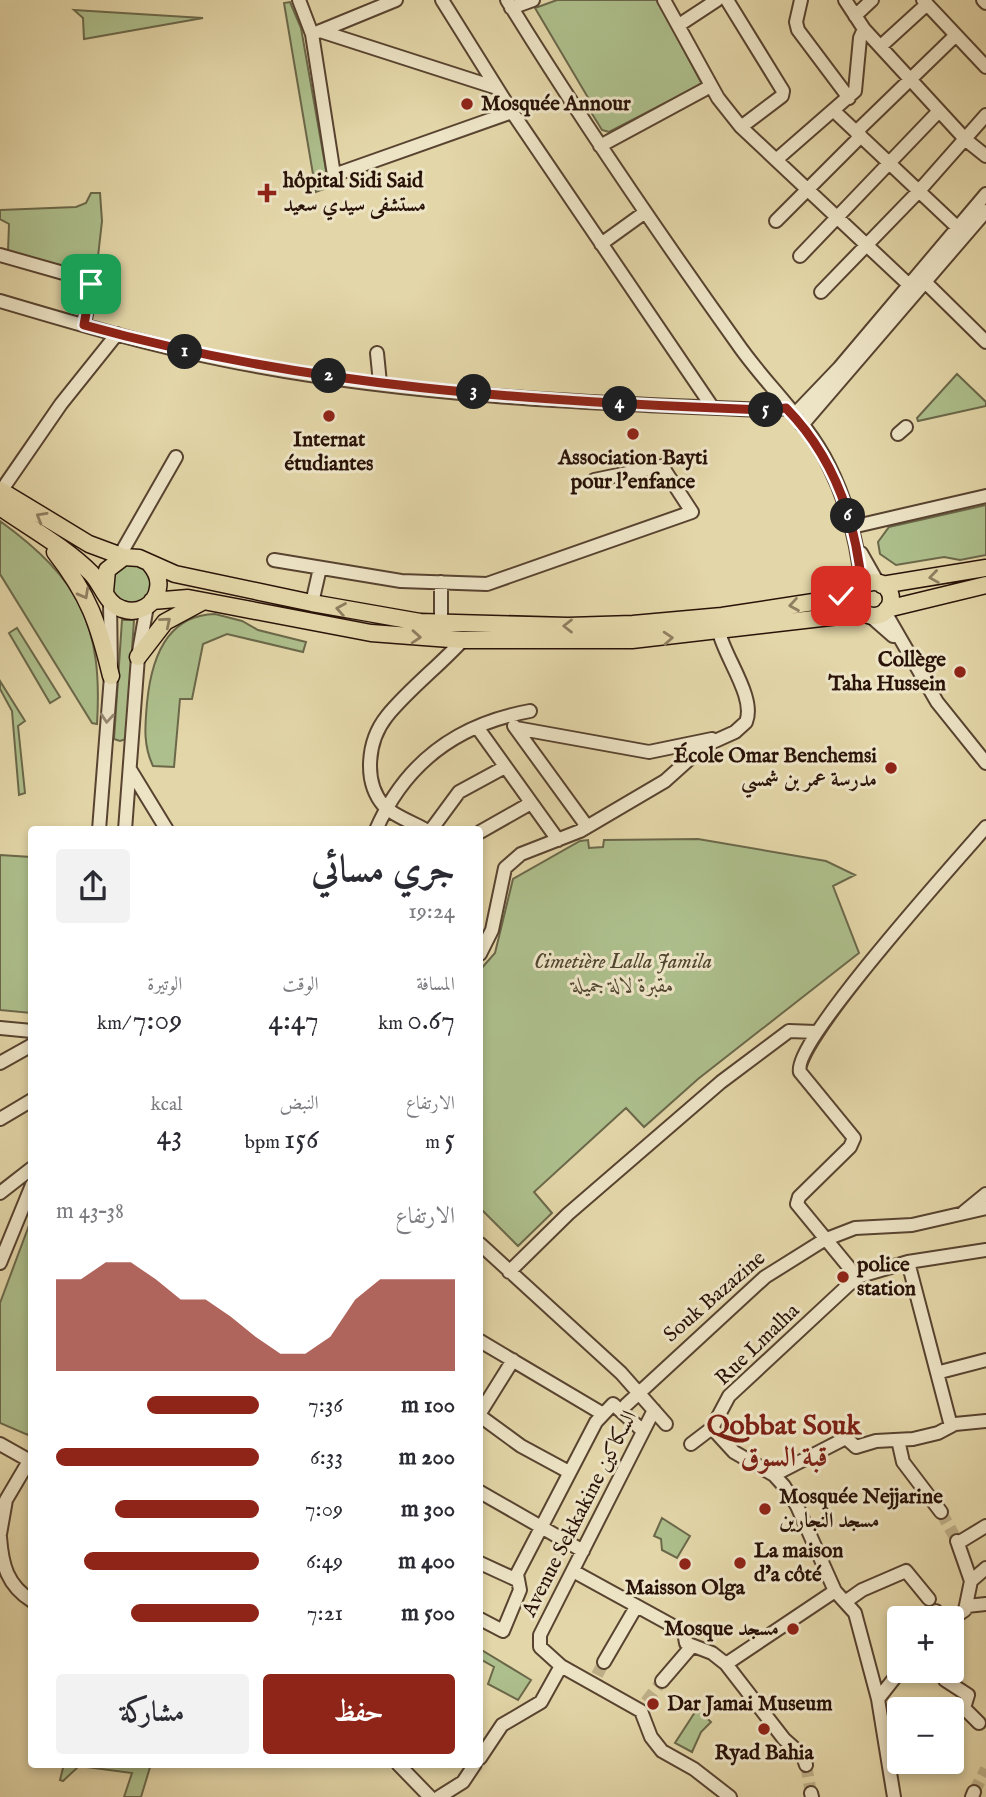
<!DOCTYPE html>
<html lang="ar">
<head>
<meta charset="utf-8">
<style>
  body { margin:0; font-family:"IM FELL English",Amiri,serif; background:#f2f2f3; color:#2b2b33; direction:rtl; height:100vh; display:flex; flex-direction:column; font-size:26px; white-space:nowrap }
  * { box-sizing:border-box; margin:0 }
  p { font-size:23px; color:#7c7c81 }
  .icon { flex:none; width:38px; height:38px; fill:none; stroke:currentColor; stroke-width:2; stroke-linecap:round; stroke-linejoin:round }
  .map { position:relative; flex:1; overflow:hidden; direction:ltr }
  .drawer { position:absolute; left:28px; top:826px; width:455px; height:942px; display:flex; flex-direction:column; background:#fff; border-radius:7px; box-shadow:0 4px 10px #0003; direction:rtl }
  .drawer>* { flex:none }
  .fabs { position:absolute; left:887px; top:1606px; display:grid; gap:14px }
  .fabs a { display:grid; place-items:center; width:77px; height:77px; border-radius:7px; background:#fff; box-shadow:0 4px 10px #0003; font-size:35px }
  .pin { position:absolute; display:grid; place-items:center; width:60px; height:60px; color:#fff; margin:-30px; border-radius:14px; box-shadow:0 4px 10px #0006 }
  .km { position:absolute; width:35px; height:35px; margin:-18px; border-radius:50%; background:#222; color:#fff; font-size:19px; line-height:35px; text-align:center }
  .round { display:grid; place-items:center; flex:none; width:74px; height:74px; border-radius:7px; background:#f2f2f3 }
  .head { display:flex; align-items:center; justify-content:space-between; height:119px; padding:0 28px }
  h1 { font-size:38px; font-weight:600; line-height:52px }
  .figures { display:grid; grid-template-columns:repeat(3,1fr); gap:10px; height:119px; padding:7px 28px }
  .figures div { display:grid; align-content:center }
  .figures b { font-size:30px; font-weight:600 }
  .figures small { font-size:19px; font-weight:400 }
  .figures p { font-size:19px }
  .chart { height:196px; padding:14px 28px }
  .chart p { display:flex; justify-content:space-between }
  .chart svg { width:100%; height:126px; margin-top:7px; fill:#8f2418; opacity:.7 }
  .primary-button { display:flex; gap:14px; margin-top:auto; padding:14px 28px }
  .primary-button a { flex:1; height:80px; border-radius:7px; background:#8f2418; color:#fff; font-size:28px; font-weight:600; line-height:80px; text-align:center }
  .primary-button a+a { background:#f2f2f3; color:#2b2b33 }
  ul { padding:0 28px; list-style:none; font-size:23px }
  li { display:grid; grid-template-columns:112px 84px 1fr; align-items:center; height:52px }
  li i { height:18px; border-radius:9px; background:#8f2418 }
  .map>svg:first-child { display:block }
</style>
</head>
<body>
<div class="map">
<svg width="986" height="1797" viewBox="0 0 986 1797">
  <rect width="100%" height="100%" fill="#e3d6a8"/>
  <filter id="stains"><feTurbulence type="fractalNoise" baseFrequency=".00286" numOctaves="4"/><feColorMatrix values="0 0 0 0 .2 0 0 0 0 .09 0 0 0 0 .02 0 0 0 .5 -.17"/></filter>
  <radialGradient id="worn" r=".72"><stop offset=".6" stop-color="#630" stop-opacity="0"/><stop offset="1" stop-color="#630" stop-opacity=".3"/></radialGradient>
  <path fill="#adbf8c" stroke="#6b684a" stroke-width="2" d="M557 0H657L702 84 609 132 602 130 586 104 590 101 535 8Z
    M290 2 301 28 329 187 316 192 284 3Z
    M74 10 203 18 84 39 83 18Z
    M91 193H100L102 221 95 283 89 274 8 251 9 224 0 219V210L76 207 86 203Z
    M957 374 986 402V406L918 421 917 418Z
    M986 505V555L960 560 944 557 896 565 880 554 878 542 889 527Z
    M0 521C80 579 103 626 97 724L92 723 0 574Z
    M111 584a20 20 0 1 1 40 0a20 20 0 1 1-40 0Z
    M215 614 242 621 258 630 306 642 303 652 227 634 203 644 192 699H180L174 767 153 766C143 745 145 726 147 703 151 661 165 615 215 614Z
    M122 620H134L126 739 120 741 114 739Z
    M17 628 60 697 50 703 9 633Z
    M0 681 25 721 18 726 25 793 19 795 12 711 0 689Z
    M698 839 826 861 855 875 833 886 859 953 698 1079 644 1127 626 1108 534 1192 552 1213 518 1246 480 1208V970L495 953 513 879 580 841 588 840 589 848 603 847 604 840Z
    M0 855 31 857V1013L0 1010Z
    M31 1220 32 1427 28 1435 0 1423V1303Z
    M662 1518 690 1536 677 1558 662 1550 661 1539 654 1536Z
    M480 1649 531 1680 518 1700 488 1684 494 1667 480 1659Z
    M697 1709 711 1722 701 1732 692 1752 675 1743Z
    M64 1764H151L141 1797H124L132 1773 79 1766 63 1781 60 1780Z"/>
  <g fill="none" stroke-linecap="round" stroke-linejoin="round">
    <path stroke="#beaf88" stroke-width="12" stroke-dasharray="12 6" stroke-linecap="butt" d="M941 1512 957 1541
      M597 1675 604 1662
      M646 1702 662 1681
      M806 1765 811 1793
      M974 1792 986 1769"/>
    <defs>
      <path id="minor" d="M299 0 312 34 334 175 512 112
        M442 0 512 112 713 408
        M507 0C579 117 657 231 737 343 765 384 808 422 829 466 848 504 858 545 862 588
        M664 0 718 98 741 127 908 284
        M727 0 783 91 782 96 741 127
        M801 0 796 22 798 30 849 98
        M845 0 864 29 966 140 986 156
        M923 0 986 67
        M983 0 986 3
        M511 8 533 0
        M855 16 872 0
        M679 25 717 0
        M320 31 497 88
        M318 32 396 0
        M881 46 927 4
        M834 111 958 228
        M856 132 956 35
        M600 146 711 86
        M776 160 855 91 860 38 864 29
        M776 221 861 136
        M601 244 644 213
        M0 255 88 280 91 287 84 325
        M800 256 939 111
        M919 276 986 342
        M821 292 918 192 986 115
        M0 301C74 323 149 345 225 360 402 396 586 403 767 410L787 408
        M377 353 380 383
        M794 415 839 368 986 194
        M802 425 986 211
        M898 434 906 427
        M1 491 61 404 117 334
        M852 527 986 496
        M861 553 878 583
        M124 557V548L176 457
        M274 560 401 581 487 584 692 512 662 466 594 480
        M312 603 320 568
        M885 612 937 702 986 763
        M869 615 893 636
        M441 624V582
        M514 726 586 825
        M477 727 558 840
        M516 728 649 752 712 739
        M131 771 167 830
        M99 830 111 676 110 601
        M125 830 138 657 147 606
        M376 830C405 763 458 724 530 711
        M426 830C414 823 394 816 384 806 363 782 367 741 387 716 408 690 439 666 463 640
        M431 830 459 792 505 767
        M480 832 531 803
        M480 954 492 930 505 868 521 854 580 831 665 781 704 746 735 732 746 722C756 698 725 658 719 632
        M0 1028 32 1031
        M0 1063 32 1045
        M0 1119 32 1100
        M0 1193 32 1168
        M964 1212 986 1194
        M480 1244 621 1373 666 1424
        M908 1262 951 1426
        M0 1263 32 1185
        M509 1272 568 1214 721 1082 789 1031 816 1032
        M857 1277 797 1204 799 1197 850 1147 854 1138 800 1072C791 1044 959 858 986 827
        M480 1341 603 1414
        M940 1372 986 1360
        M626 1405 765 1277 824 1240 855 1228 912 1225 986 1208
        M654 1410 540 1635V1647L561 1666 641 1711 651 1737 662 1751 694 1769 730 1797
        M480 1413 513 1360
        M480 1416 521 1446 569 1472
        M712 1428 734 1452 774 1475 784 1486 797 1506 835 1591 855 1613 878 1699 894 1797
        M898 1440 903 1462 941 1512
        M0 1444 32 1462
        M691 1444 712 1428 729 1396 857 1277 908 1262 986 1250
        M774 1475 846 1438 856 1447 876 1441 913 1439 938 1433 955 1424 986 1421
        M480 1492 583 1551
        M0 1534 6 1500 29 1461
        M0 1537C2 1565 7 1585 32 1601
        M958 1543 986 1526
        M480 1563 517 1580
        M573 1571 684 1632 686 1643 712 1653 726 1664 784 1739 803 1756 806 1765
        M971 1581 986 1568
        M845 1602 862 1590 906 1571 929 1599
        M967 1606 986 1604
        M936 1611 941 1619
        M480 1619 503 1631 520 1590 517 1574 596 1422 613 1404 643 1431
        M952 1619 965 1610 971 1581 957 1541
        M604 1662 636 1607
        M726 1664 835 1591
        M941 1671 945 1680 968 1695 964 1708 979 1723
        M662 1681 692 1646
        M878 1699 900 1671
        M480 1758 502 1725 541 1702 561 1666
        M398 1764 430 1797
        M811 1793 812 1797
        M439 1797 463 1782 475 1764
        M972 1797 974 1792"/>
      <path id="major" d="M0 490 89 544 124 557 139 558 175 574 312 603 420 622 568 626 633 624 722 616 820 601 860 589
        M0 507C30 528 65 547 91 573 102 584 106 604 122 609 138 615 156 605 158 588 160 578 156 571 150 564
        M55 552C89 596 98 622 111 676
        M857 599a17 17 0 1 1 34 0a17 17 0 1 1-34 0Z
        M882 585 986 568
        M105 592 107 570 124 557
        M152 601 188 598 371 633 463 640H632L865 613
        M887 609 986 585
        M138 657 165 622 204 601"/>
    </defs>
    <use href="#minor" stroke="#584330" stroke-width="16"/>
    <use href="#major" stroke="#291208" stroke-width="19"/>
    <use href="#minor" stroke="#ede4c6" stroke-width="12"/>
    <use href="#major" stroke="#e3d6a8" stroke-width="16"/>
  </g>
  <defs><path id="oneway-chevron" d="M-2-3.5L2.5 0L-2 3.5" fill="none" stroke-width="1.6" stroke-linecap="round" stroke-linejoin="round" transform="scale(1.75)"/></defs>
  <g stroke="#8f7e60">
    <use href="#oneway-chevron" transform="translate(41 517) rotate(-150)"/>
    <use href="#oneway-chevron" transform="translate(934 577) rotate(172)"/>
    <use href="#oneway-chevron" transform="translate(84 594) rotate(61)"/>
    <use href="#oneway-chevron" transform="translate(794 605) rotate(171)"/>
    <use href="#oneway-chevron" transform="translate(341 609) rotate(-170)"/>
    <use href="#oneway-chevron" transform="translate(166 622) rotate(-40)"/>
    <use href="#oneway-chevron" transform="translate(568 626) rotate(180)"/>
    <use href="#oneway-chevron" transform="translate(416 637) rotate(4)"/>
    <use href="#oneway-chevron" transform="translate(668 638) rotate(-4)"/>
  </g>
  <use stroke="#958670" href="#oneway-chevron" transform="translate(107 718) rotate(95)"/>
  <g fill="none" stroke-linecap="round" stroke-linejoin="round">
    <defs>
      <path id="route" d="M91 284 84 325C306 387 537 402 767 410L786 408C834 457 856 521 862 588L841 596"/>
    </defs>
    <use href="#route" stroke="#fff" stroke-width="14"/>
    <use href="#route" stroke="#8f2418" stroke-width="9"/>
  </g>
  <g fill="#8f2418" stroke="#ede4c6" stroke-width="2.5">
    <circle cx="467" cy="104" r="7"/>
    <path d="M263.5 182.5h7v7h7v7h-7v7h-7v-7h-7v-7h7z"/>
    <circle cx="329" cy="416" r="7"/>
    <circle cx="633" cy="434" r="7"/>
    <circle cx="960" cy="672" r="7"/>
    <circle cx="891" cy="768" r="7"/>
    <circle cx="843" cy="1277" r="7"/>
    <circle cx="765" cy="1509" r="7"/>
    <circle cx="740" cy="1563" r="7"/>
    <circle cx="685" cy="1564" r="7"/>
    <circle cx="793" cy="1629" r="7"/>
    <circle cx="653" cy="1704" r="7"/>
    <circle cx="764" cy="1729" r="7"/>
  </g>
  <g text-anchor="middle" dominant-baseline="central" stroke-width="6" stroke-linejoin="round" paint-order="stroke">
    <g font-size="21" font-weight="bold" fill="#291208" stroke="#ede4c6" text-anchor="start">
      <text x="481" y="104">Mosquée Annour</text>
      <text x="283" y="181">hôpital Sidi Said<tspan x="283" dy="24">مستشفى سيدي سعيد</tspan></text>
      <text x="329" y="440" text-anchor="middle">Internat<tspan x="329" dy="24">étudiantes</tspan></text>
      <text x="633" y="458" text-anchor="middle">Association Bayti<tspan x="633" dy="24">pour l'enfance</tspan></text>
      <text x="946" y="660" text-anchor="end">Collège<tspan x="946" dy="24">Taha Hussein</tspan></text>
      <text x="877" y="756" text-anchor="end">École Omar Benchemsi<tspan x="877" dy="24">مدرسة عمر بن شمسي</tspan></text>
      <text x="857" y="1265">police<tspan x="857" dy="24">station</tspan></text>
      <text x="779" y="1497">Mosquée Nejjarine<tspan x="779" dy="24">مسجد النجارين</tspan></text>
      <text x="754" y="1551">La maison<tspan x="754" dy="24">d'a côté</tspan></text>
      <text x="685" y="1588" text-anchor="middle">Maisson Olga</text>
      <text x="779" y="1629" text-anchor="end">Mosque مسجد</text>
      <text x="667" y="1704">Dar Jamai Museum</text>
      <text x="764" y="1753" text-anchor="middle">Ryad Bahia</text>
    </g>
    <g font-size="21" font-style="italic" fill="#514630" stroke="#ede4c6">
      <text x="623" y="962">Cimetière Lalla Jamila<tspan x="623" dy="24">مقبرة لالة جميلة</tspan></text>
    </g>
    <g font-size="21" fill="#291208" stroke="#ede4c6">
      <text transform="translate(715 1297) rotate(-41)">Souk Bazazine</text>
      <text transform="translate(758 1345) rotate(-44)">Rue Lmalha</text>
      <text transform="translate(580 1514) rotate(-63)">Avenue Sekkakine السكاكين</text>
    </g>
    <g font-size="28" font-weight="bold" fill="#7a1f14" stroke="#ede4c6">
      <text x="784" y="1426">Qobbat Souk<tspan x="784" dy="32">قبة السوق</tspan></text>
    </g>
  </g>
  <rect width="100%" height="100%" filter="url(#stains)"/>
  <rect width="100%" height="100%" fill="url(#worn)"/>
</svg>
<div class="fabs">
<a>+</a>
<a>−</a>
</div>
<div class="pin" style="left:91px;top:284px;background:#1e9e55"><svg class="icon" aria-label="arrive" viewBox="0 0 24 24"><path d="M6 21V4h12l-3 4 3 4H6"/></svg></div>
<div class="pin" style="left:841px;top:596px;background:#d93025"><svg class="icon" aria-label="check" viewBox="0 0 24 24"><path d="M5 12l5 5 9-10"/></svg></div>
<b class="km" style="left:185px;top:352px">1</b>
<b class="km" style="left:329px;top:376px">2</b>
<b class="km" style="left:474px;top:392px">3</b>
<b class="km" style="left:620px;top:404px">4</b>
<b class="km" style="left:766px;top:410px">5</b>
<b class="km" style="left:848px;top:516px">6</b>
<section class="drawer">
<div class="head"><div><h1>جري مسائي</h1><p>19:24</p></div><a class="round"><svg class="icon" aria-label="share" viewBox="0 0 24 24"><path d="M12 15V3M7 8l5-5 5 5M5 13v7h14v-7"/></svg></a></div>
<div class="figures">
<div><p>المسافة</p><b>0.67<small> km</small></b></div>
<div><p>الوقت</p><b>4:47</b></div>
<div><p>الوتيرة</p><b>7:09<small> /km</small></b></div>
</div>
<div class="figures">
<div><p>الارتفاع</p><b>5<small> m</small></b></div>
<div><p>النبض</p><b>156<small> bpm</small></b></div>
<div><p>kcal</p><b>43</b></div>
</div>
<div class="chart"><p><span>الارتفاع</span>38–43 m</p>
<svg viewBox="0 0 160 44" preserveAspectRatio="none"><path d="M0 44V12L10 12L20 6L30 6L40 12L50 19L60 19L70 25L80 32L90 38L100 38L110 32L120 19L130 12L140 12L150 12L160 12V44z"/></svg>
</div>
<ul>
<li><b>100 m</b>7:36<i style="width:55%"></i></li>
<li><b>200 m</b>6:33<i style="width:100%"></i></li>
<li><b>300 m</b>7:09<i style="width:71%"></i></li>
<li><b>400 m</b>6:49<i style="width:86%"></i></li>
<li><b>500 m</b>7:21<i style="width:63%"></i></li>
</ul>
<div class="primary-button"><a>حفظ</a><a>مشاركة</a></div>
</section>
</div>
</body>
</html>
